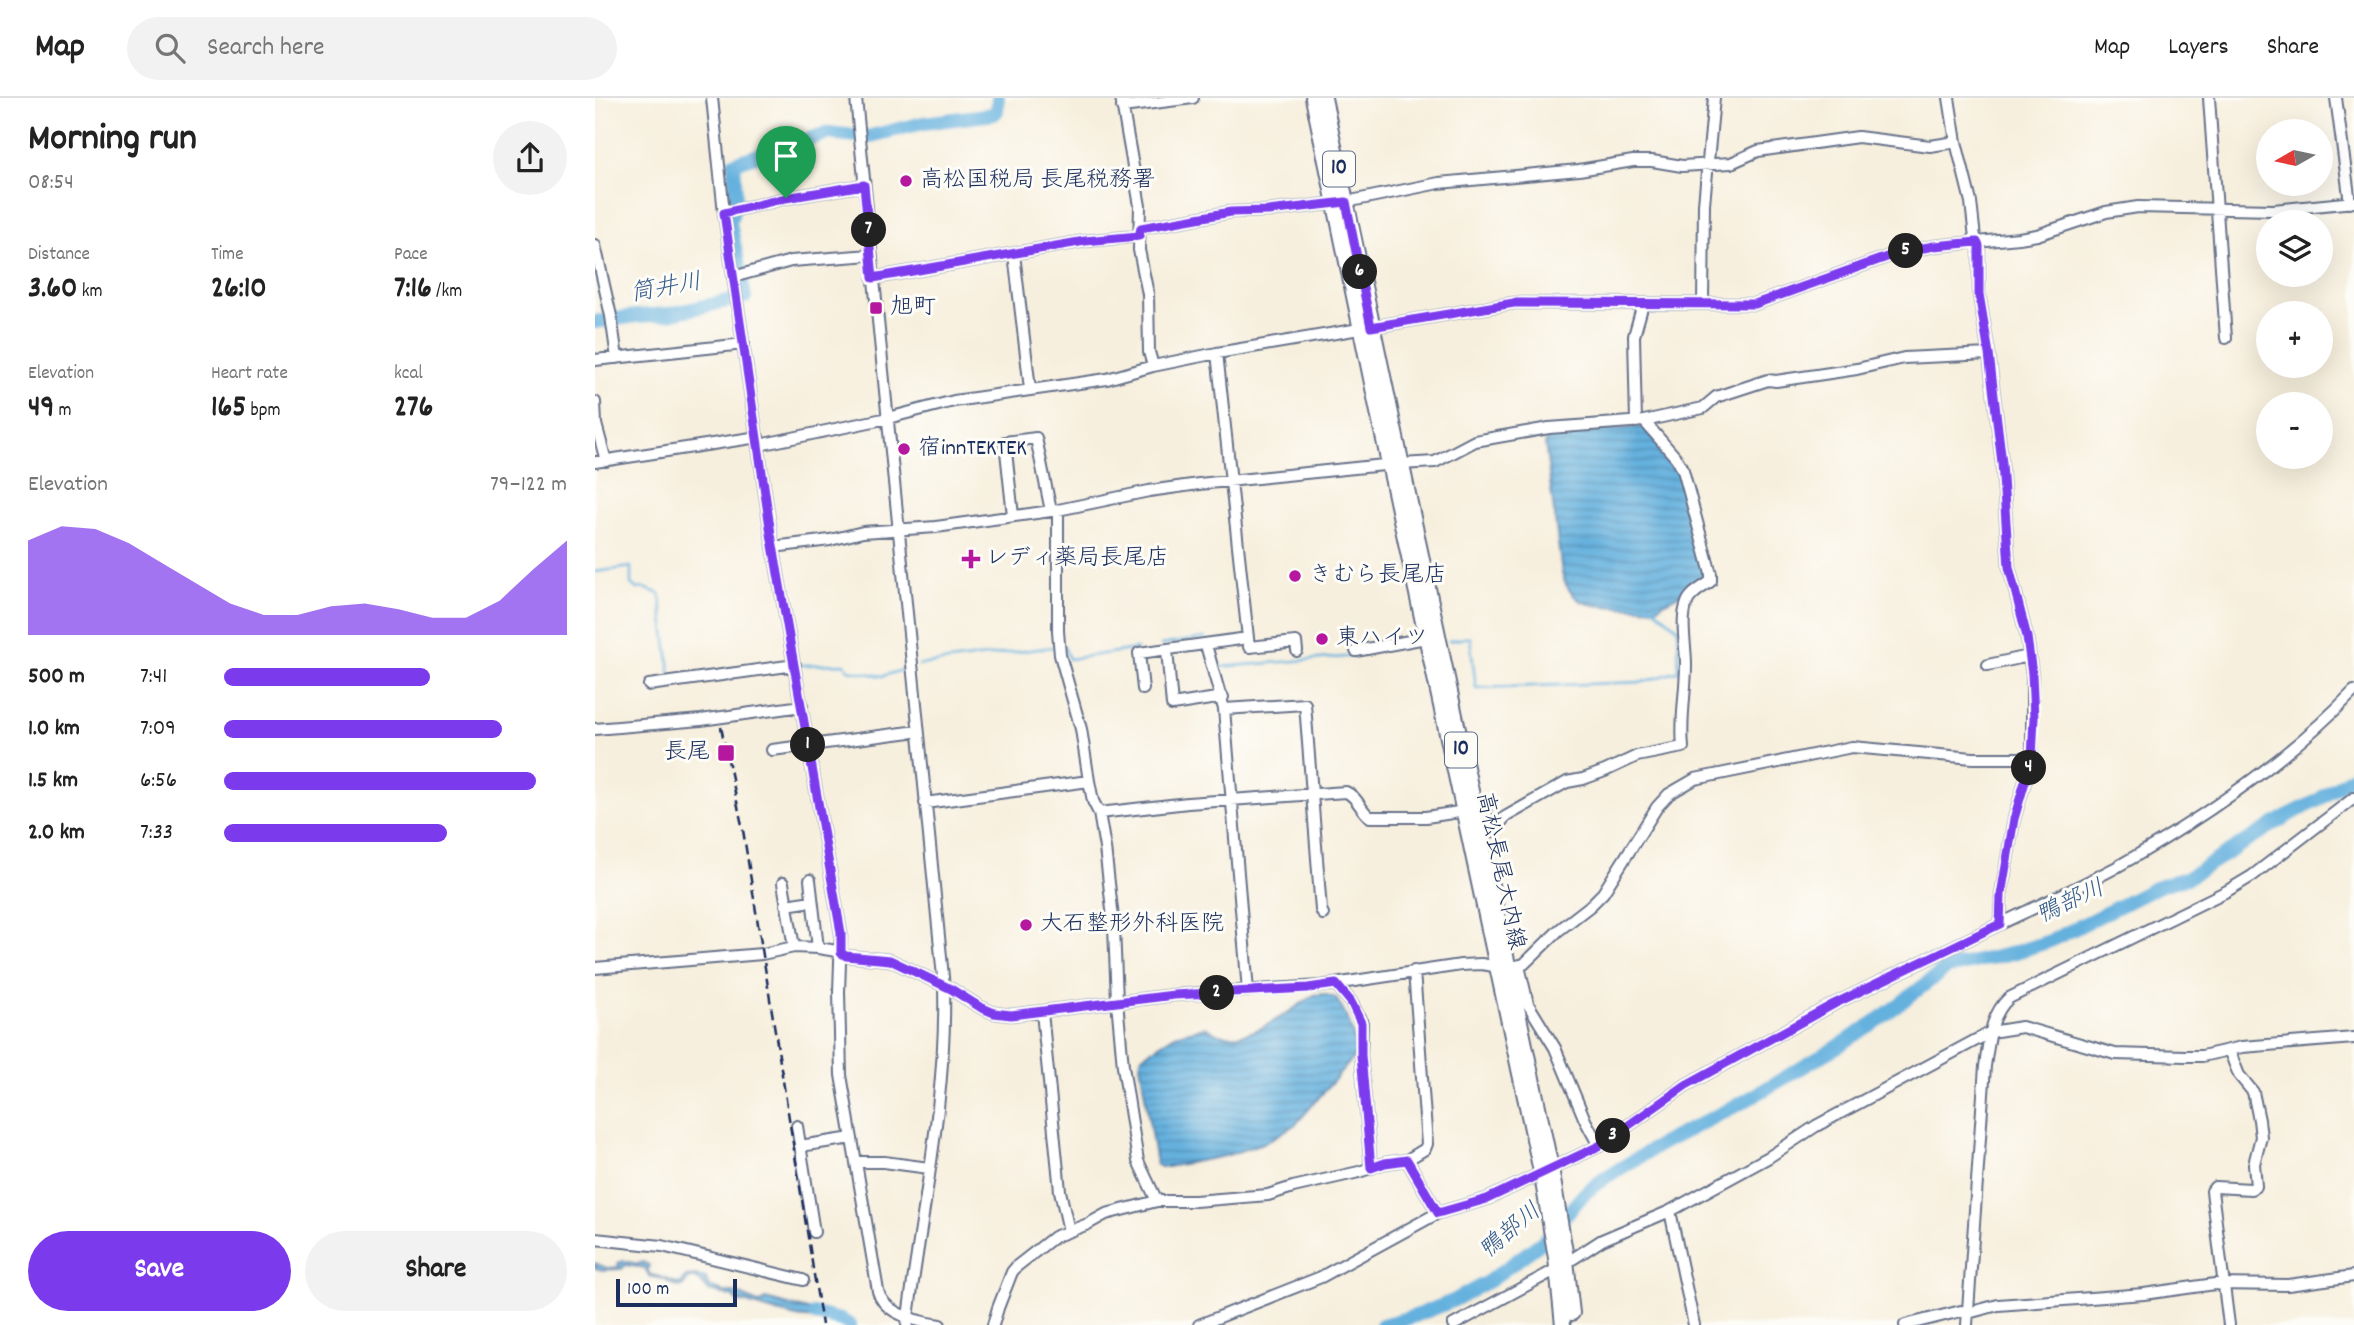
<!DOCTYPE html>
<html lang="en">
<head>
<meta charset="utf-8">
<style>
  body { margin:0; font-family:Dekko,"Klee One",sans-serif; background:#f2f2f2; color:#222; height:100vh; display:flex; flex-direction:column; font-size:26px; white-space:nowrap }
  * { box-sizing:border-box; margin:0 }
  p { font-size:23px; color:#767676 }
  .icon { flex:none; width:38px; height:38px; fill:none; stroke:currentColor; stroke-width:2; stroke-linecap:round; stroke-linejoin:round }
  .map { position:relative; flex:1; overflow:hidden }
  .drawer { display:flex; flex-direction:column; background:#fff; width:595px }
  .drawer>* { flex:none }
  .needle { width:46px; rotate:261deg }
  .fabs { position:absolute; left:1661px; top:21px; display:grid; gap:14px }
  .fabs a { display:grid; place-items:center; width:77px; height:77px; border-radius:50%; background:#fff; box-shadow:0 7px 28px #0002; font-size:35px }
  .scale { position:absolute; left:21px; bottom:18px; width:121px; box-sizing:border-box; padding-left:7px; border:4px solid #1b2f5e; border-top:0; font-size:19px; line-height:24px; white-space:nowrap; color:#1b2f5e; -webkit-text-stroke:5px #fdfcf7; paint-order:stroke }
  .pin { position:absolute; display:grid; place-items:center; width:60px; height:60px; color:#fff; margin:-72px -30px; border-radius:50% 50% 50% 0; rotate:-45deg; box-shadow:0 0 7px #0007 }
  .pin .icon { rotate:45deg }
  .km { position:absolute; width:35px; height:35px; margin:-18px; border-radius:50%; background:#222; color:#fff; font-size:19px; line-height:35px; text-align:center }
  .round { display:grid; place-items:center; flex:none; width:74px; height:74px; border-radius:37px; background:#f2f2f2 }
  .headline { display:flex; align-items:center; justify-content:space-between; height:119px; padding:0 28px }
  h1 { font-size:38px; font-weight:700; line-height:52px }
  .stats { display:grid; grid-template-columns:repeat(3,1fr); gap:10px; height:119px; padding:7px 28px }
  .stats div { display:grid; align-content:center }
  .stats b { font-size:30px; font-weight:700 }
  .stats small { font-size:19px; font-weight:400 }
  .stats p { font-size:19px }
  .chart { height:196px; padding:14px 28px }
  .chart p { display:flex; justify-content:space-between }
  .chart svg { width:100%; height:126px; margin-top:7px; fill:#7c3aed; opacity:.7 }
  .button { display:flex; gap:14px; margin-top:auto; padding:14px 28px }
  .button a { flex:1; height:80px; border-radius:42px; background:#7c3aed; color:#fff; font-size:28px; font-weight:700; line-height:80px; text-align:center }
  .button a+a { background:#f2f2f2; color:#222 }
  ul { padding:0 28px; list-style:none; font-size:23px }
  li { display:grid; grid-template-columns:112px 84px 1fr; align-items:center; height:52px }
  li i { height:18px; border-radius:9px; background:#7c3aed }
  header { display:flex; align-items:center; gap:42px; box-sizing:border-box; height:98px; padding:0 35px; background:#fff; border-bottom:2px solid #e0e0e0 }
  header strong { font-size:33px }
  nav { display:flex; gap:38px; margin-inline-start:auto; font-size:24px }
  .search { width:490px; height:63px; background:#f2f2f2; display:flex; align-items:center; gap:18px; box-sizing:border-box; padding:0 24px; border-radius:38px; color:#767676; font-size:26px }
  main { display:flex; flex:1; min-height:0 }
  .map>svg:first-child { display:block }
</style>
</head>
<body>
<header>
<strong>Map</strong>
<div class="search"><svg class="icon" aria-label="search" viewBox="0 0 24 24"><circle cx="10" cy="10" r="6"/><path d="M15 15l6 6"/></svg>Search here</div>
<nav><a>Map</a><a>Layers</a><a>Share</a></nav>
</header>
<main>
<section class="drawer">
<div class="headline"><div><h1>Morning run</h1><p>08:54</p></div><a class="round"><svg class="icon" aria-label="share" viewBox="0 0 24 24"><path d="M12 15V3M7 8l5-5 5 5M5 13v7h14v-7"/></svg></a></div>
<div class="stats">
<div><p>Distance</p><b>3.60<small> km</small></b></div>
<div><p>Time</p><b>26:10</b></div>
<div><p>Pace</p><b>7:16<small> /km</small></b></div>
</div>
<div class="stats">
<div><p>Elevation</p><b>49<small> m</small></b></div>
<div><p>Heart rate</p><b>165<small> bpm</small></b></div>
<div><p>kcal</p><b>276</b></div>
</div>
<div class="chart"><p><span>Elevation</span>79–122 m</p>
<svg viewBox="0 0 160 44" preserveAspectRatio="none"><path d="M0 44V11L10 6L20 7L30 12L40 19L50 26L60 33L70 37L80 37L90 34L100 33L110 35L120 38L130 38L140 32L150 21L160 11V44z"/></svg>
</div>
<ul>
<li><b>500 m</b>7:41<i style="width:60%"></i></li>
<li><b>1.0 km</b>7:09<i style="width:81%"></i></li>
<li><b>1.5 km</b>6:56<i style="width:91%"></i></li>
<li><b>2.0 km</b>7:33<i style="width:65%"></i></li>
</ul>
<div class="button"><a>Save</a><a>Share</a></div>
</section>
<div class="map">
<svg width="1759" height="1227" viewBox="0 0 1759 1227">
  <defs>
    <pattern id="water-rules" width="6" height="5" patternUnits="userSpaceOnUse" patternTransform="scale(1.75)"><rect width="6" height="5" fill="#65b1de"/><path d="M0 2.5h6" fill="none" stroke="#5290b7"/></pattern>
  </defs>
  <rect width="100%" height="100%" fill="#fdfcf7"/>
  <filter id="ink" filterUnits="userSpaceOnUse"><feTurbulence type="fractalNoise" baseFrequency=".0143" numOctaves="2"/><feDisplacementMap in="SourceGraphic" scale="14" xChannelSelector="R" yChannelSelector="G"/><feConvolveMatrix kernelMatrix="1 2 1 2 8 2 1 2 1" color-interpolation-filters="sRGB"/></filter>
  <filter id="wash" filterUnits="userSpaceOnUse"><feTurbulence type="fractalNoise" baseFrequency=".00686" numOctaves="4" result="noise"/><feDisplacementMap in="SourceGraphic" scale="28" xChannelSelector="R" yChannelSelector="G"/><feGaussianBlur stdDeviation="1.57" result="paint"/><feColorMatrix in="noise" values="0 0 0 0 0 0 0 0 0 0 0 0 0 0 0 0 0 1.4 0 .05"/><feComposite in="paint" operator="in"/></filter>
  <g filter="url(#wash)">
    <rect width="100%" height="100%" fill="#f7efdd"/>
    <path fill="url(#water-rules)" stroke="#40709e" stroke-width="2" d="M1049 329 1082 368 1110 477C1099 494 1075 498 1060 511 1042 509 1007 510 991 505 978 501 970 488 967 475L950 345 954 337Z
      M729 896 741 900C752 919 760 934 761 957L701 1026 671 1044 630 1058 572 1069H566L561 1066 545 966 547 958 580 937 607 930 611 929C644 955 690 916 719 897Z
      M29 1163 43 1166 48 1164 54 1167 53 1174 56 1177C68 1179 75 1183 85 1186L91 1179 103 1178 111 1180 114 1189 129 1194H139L163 1205 169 1204 170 1201 236 1218V1222C225 1220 213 1221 202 1219 181 1215 163 1207 142 1203L139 1199 114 1193C109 1188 102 1176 94 1181 91 1183 90 1187 87 1189L80 1188 68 1181 54 1178 50 1170 30 1167 27 1171 7 1172 0 1170V1165L12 1170 24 1169 23 1165Z"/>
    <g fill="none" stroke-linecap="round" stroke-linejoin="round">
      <path stroke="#65b1de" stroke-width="2.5" d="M0 474 36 469V486L42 491 49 490 65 496 76 580 78 579
        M854 543 875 539 881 590 1048 584 1084 573 1083 530 1060 511
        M566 547 610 540
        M469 548 474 561 542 551
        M619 559 624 569 763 558
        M207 567 250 566 253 572 288 578 310 571
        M324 567 458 549
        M112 574 168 566"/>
      <path stroke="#65b1de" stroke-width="14" d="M0 224 41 218 74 216 150 199 135 125 141 101 139 65 232 35 272 39 328 25 399 16 402 13 403 0
        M220 1216 246 1222 255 1227
        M787 1227 820 1218 858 1203 894 1183 947 1144 990 1095 1011 1079 1068 1045 1150 1003 1247 946 1287 919 1352 870 1418 855 1455 843 1566 787 1592 780 1694 717 1722 703 1759 677"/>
    </g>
  </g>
  <g filter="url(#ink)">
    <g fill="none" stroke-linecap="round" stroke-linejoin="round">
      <defs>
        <path id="minor" d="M117 0 129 115 176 436 246 835 244 894 246 977 283 1193C289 1217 324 1224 345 1227
          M261 0 349 889C352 1002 326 1115 312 1227
          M526 0 545 108 544 152 553 196 554 254 558 268
          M1614 0 1631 240
          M1741 0 1755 105
          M527 9 598 0
          M129 115 191 100 269 87
          M546 130 636 114 673 113 751 104 844 85 984 72 1038 63H1057L1087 68 1136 65 1163 53 1263 39 1335 48 1361 44
          M0 147 16 218 22 260
          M419 156 435 291
          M138 179 196 163 276 157
          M278 180 490 143 544 138
          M1108 206 1109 106 1119 0
          M0 262 149 246
          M0 304 1 326 11 363
          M1041 324 1039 238 1048 206
          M164 347 293 320 359 303 512 281 558 268 622 255 919 205 1160 206 1303 155 1339 148 1424 140 1442 137 1511 114 1543 109 1678 112 1759 104
          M0 364 163 339
          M463 412V533L465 557 486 631 494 683 498 703 504 715 510 750 519 829 522 903 528 968 543 1063 562 1103
          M418 418 410 344 441 340 456 413
          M178 449 235 442 268 434 341 429 463 412 554 393 604 386 789 367 840 364 880 343 954 330 1049 323 1108 310 1121 299 1173 282 1181 283 1262 271 1309 260 1394 256
          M653 540 654 549 701 544 702 553
          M611 547 629 611 653 893
          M572 552 577 607 628 599
          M761 553 836 539
          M1393 567 1434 558
          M54 587 200 567
          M548 591 544 555 653 540 622 255
          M629 611 710 606 726 812 728 816
          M0 631 106 622 207 608
          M177 652 323 633
          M330 705 494 683
          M504 715 593 705 751 694C763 699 765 712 775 719H831L890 710 895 734 901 730 910 719 972 684 988 681 1010 673 1042 658 1088 649C1085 621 1091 594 1091 566 1091 548 1085 522 1092 505 1095 495 1109 489 1116 483V476L1088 372 1082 361 1049 323
          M215 782 223 850
          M188 785 199 849
          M191 807 217 803
          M1405 826C1443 808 1482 790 1520 770 1603 723 1693 662 1759 593
          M924 868 933 906 960 950 990 1022 1004 1048
          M0 870 167 856 199 849 223 850 242 853 251 858 295 862 356 891 385 909 399 915 416 917 579 897 726 888 866 867 886 866 912 870 929 866 964 832 995 808 1008 795 1062 709 1074 696 1100 681 1257 649 1378 660H1437
          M741 886 756 904 767 925 766 957 776 1070
          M447 914 465 1093 474 1133
          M1634 952 1644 977 1658 994 1664 1022 1666 1039 1659 1066 1661 1088 1656 1091 1620 1089 1617 1093 1634 1227
          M202 1028 219 1134
          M205 1048 257 1040
          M812 1062 830 1051 832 1046 819 873
          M261 1064H289L334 1070
          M1075 1113 1099 1227
          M0 1141 67 1148 208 1182
          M398 1227 403 1210 417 1174 422 1168 459 1139 493 1126 511 1116 562 1103H600L673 1097 698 1089 764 1074 790 1065 812 1062 843 1115
          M604 1227 726 1179 843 1115 892 1101 1004 1048 1091 987 1239 906 1405 826 1406 797 1419 721 1437 660V577L1432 539 1414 469 1407 365 1394 256 1384 196V148L1380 140 1376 104 1361 44 1354 0
          M858 1227 962 1171 1007 1142 1075 1113 1174 1059 1221 1028 1396 934 1427 929 1520 956 1590 958H1607L1647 949 1759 940
          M1310 1227 1366 1213 1373 1215 1403 1207 1549 1196 1620 1186 1693 1187 1759 1178
          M1372 1227 1390 968C1394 944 1395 917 1414 900L1632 793 1657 778 1759 700"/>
        <path id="major" d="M718 0 784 319 947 1078 961 1160 968 1227
          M729 0 956 1070 970 1154 977 1215"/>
      </defs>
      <use href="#minor" stroke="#68728a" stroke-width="14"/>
      <use href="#major" stroke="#68728a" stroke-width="18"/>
      <use href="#minor" stroke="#fff" stroke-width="10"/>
      <use href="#major" stroke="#fff" stroke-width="14"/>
      <path stroke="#1b2f5e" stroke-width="2.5" stroke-dasharray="10 5" stroke-linecap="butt" d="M126 629 148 732 227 1227"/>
    </g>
  </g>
  <g fill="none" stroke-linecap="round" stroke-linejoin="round" filter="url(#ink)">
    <defs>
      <path id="route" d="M269 87 278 180 490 143 544 138 546 130 636 114 673 113 751 104 776 229 919 205 1160 206 1303 155 1339 148 1382 144 1384 148V196L1394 256 1407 365 1414 469 1432 539 1437 576 1439 620 1437 660 1419 721 1406 797 1405 826 1239 906 1091 987 1004 1048 892 1101 843 1115 812 1062 790 1065 776 1070 766 957V925L756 904 741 886 713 890 579 897 416 917 399 915 385 909 356 891 295 862 251 858 246 855V835L232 755 176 436 129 115 191 100Z"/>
    </defs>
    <use href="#route" stroke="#fff" stroke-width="14"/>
    <use href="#route" stroke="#7c3aed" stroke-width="9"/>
  </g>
  <g fill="#b5179e" stroke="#fdfcf7" stroke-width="2.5">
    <circle cx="311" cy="83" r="7"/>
    <rect x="274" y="203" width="14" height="14" rx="3.5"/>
    <circle cx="309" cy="351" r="7"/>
    <path d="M372.5 450.5h7v7h7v7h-7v7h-7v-7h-7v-7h7z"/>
    <circle cx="700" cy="478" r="7"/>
    <circle cx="727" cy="541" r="7"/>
    <rect x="122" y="646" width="18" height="18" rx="3.5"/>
    <circle cx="431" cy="827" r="7"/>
  </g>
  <g text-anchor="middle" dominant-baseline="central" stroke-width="6" stroke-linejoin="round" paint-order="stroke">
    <g fill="#fdfcf7" stroke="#5f6c8c" stroke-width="2">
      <rect x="728" y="53.5" width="32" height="35" rx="5"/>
      <rect x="850" y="634.5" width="32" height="35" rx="5"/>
    </g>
    <g font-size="21" font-weight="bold" fill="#1b2f5e">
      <text x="744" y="71">10</text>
      <text x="866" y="652">10</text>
    </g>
    <g font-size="23" fill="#1b2f5e" stroke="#fdfcf7" text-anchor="start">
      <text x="325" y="83">高松国税局 長尾税務署</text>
      <text x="295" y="210">旭町</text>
      <text x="323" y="351">宿innTEKTEK</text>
      <text x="390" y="461">レディ薬局長尾店</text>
      <text x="714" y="478">きむら長尾店</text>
      <text x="741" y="541">東ハイツ</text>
      <text x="115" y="655" text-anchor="end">長尾</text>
      <text x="445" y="827">大石整形外科医院</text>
    </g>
    <g font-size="23" fill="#1b2f5e" stroke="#fdfcf7">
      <text transform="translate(904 773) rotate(78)">高松長尾大内線</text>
    </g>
    <g font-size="24" font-style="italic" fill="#355c8b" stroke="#fdfcf7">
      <text transform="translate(71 191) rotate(-10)">筒井川</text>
      <text transform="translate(1476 805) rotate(-25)">鴨部川</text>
      <text transform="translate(916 1134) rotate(-40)">鴨部川</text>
    </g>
  </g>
</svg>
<div class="fabs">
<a><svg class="needle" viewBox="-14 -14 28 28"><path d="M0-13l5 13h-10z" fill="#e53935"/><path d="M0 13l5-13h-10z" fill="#767676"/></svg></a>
<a><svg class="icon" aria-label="layers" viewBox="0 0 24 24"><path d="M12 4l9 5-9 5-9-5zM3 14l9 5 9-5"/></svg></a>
<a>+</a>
<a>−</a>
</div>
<div class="scale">100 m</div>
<div class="pin" style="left:191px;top:100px;background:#1e9e55"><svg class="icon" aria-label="arrive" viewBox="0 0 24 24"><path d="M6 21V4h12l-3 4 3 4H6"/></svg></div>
<b class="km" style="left:213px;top:647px">1</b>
<b class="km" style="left:622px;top:895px">2</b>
<b class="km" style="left:1018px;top:1038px">3</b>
<b class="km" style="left:1434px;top:670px">4</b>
<b class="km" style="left:1311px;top:153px">5</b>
<b class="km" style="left:765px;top:174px">6</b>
<b class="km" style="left:274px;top:132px">7</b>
</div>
</main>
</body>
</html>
